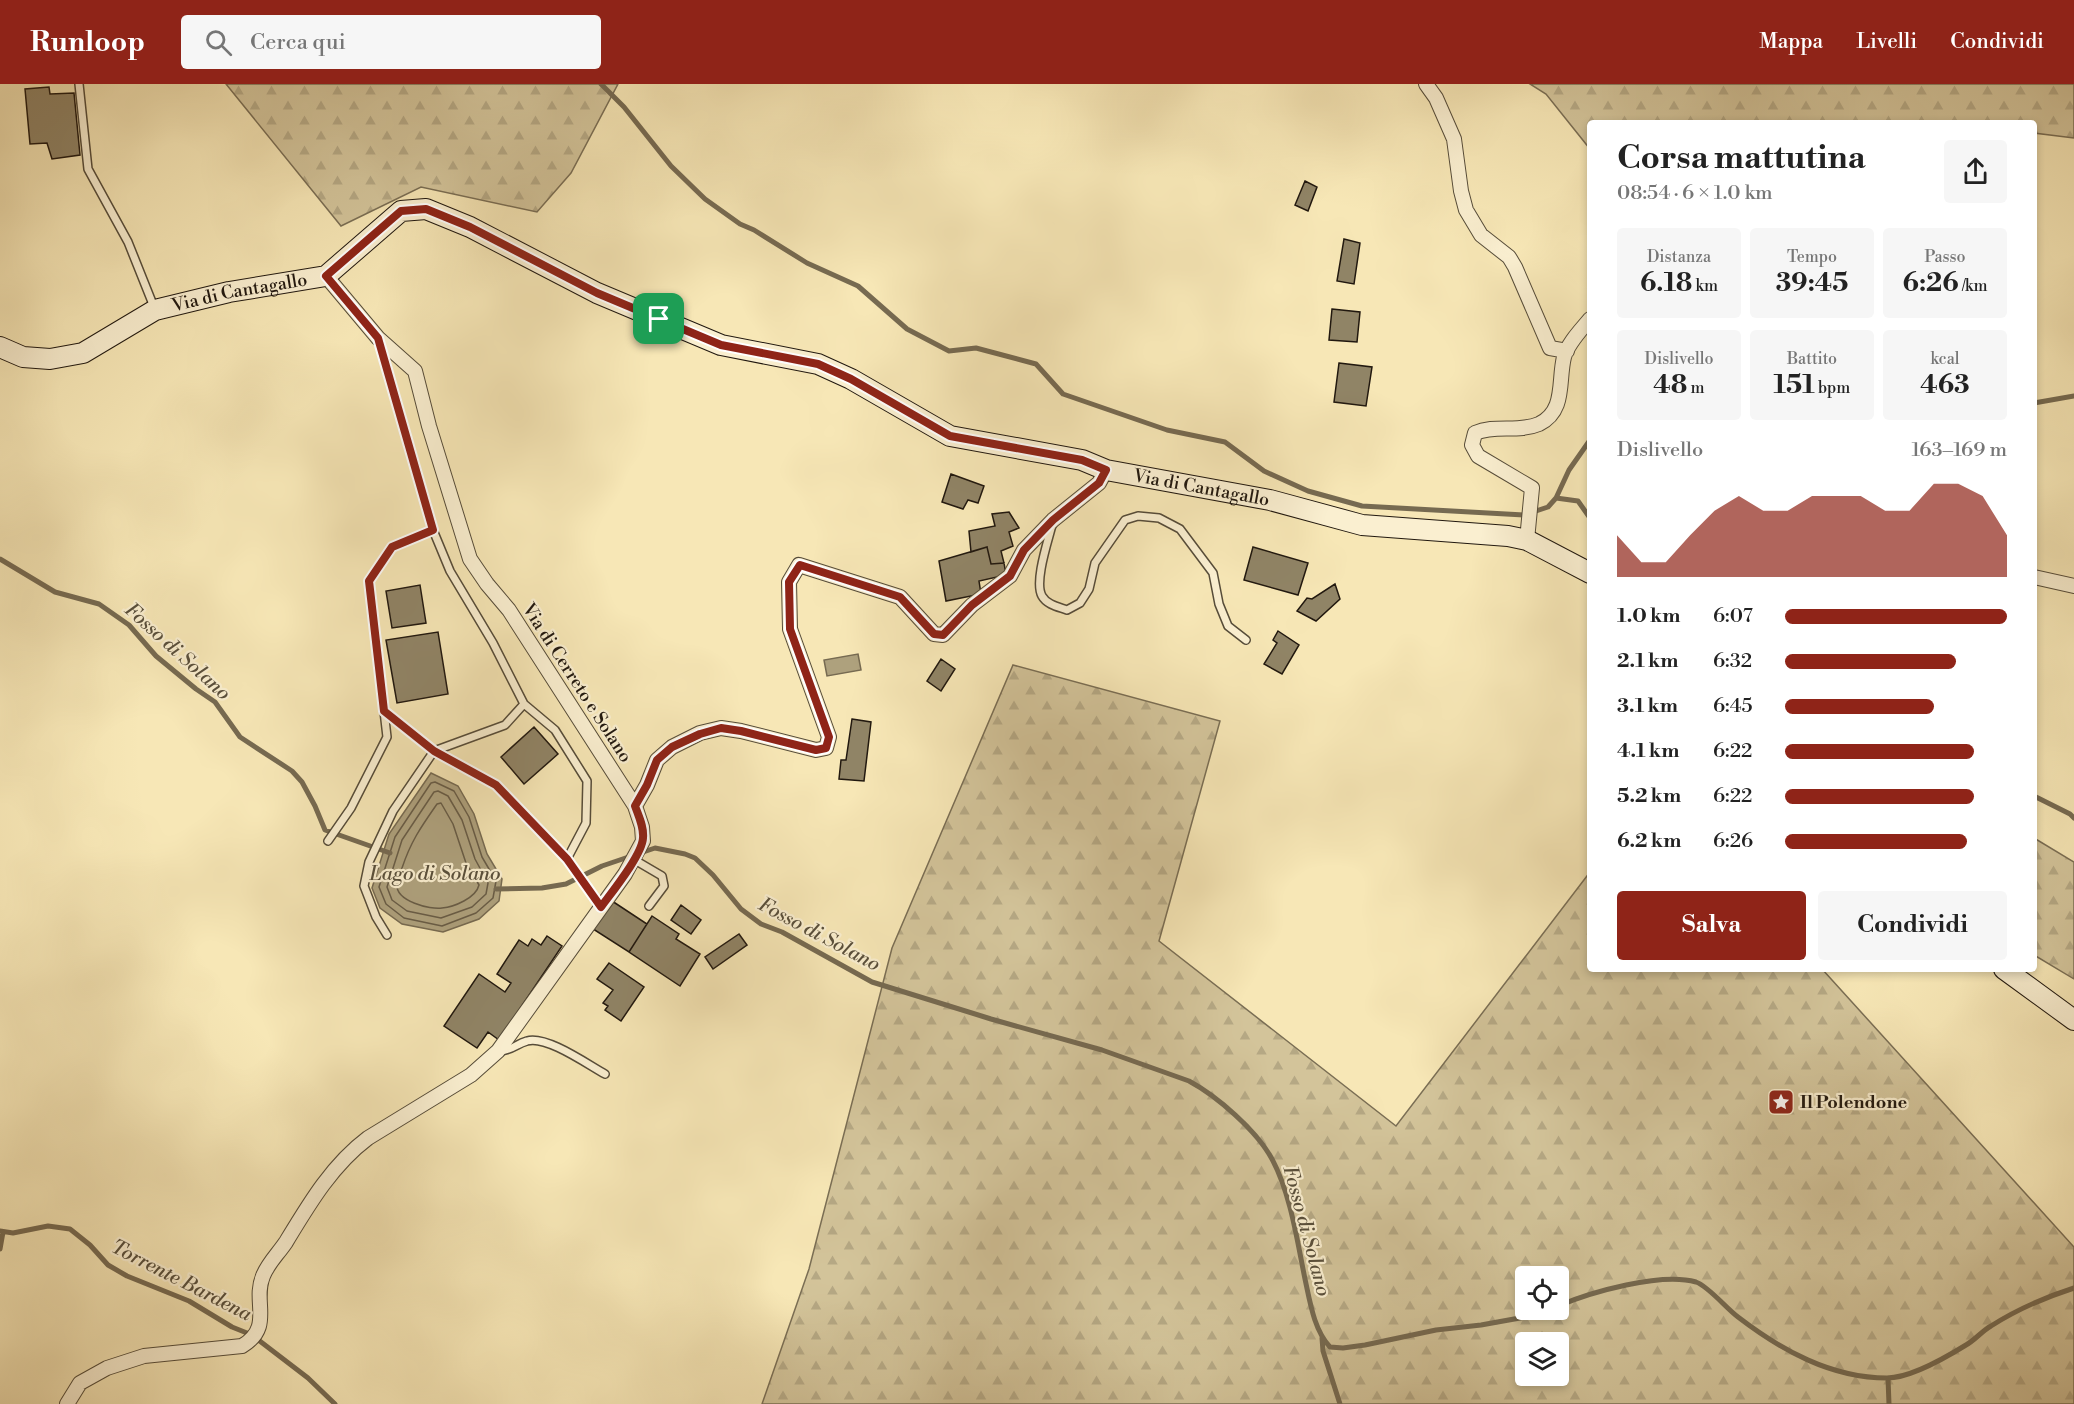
<!DOCTYPE html>
<html lang="it">
<head>
<meta charset="utf-8">
<style>
  body { margin:0; font-family:"Libre Bodoni",serif; background:#f6f6f6; color:#222; height:100vh; display:flex; flex-direction:column; font-size:22px; white-space:nowrap }
  * { box-sizing:border-box; margin:0 }
  p { font-size:20px; color:#767676 }
  .icon { flex:none; width:33px; height:33px; fill:none; stroke:currentColor; stroke-width:2; stroke-linecap:round; stroke-linejoin:round }
  .map { position:relative; flex:1; overflow:hidden }
  .panel { position:absolute; left:1587px; top:36px; width:450px; height:852px; display:flex; flex-direction:column; background:#fff; border-radius:6px; box-shadow:0 3px 9px #0003 }
  .panel>* { flex:none }
  .fabs { position:absolute; left:1515px; top:1182px; display:grid; gap:12px }
  .fabs a { display:grid; place-items:center; width:54px; height:54px; border-radius:6px; background:#fff; box-shadow:0 3px 9px #0003; font-size:30px }
  .pin { position:absolute; display:grid; place-items:center; width:51px; height:51px; color:#fff; margin:-26px; border-radius:12px; box-shadow:0 3px 9px #0006 }
  .round { display:grid; place-items:center; flex:none; width:63px; height:63px; border-radius:6px; background:#f6f6f6 }
  .head { display:flex; align-items:center; justify-content:space-between; height:102px; padding:0 30px }
  h1 { font-size:33px; font-weight:700; line-height:45px }
  .metrics { display:grid; grid-template-columns:repeat(3,1fr); gap:9px; height:102px; padding:6px 30px }
  .metrics div { display:grid; align-content:center; border-radius:6px; background:#f6f6f6; text-align:center }
  .metrics b { font-size:26px; font-weight:700 }
  .metrics small { font-size:16px; font-weight:400 }
  .metrics p { font-size:16px }
  .chart { height:168px; padding:12px 30px }
  .chart p { display:flex; justify-content:space-between }
  .chart svg { width:100%; height:108px; margin-top:6px; fill:#8f2418; opacity:.7 }
  .cta { display:flex; gap:12px; margin-top:auto; padding:12px 30px }
  .cta a { flex:1; height:69px; border-radius:6px; background:#8f2418; color:#fff; font-size:24px; font-weight:700; line-height:69px; text-align:center }
  .cta a+a { background:#f6f6f6; color:#222 }
  ul { padding:0 30px; list-style:none; font-size:20px }
  li { display:grid; grid-template-columns:96px 72px 1fr; align-items:center; height:45px }
  li i { height:15px; border-radius:8px; background:#8f2418 }
  header { display:flex; align-items:center; gap:36px; box-sizing:border-box; height:84px; padding:0 30px; background:#8f2418; color:#fff }
  header strong { font-size:28px }
  nav { display:flex; gap:33px; margin-inline-start:auto; font-size:21px }
  .search { width:420px; height:54px; background:#f6f6f6; display:flex; align-items:center; gap:15px; box-sizing:border-box; padding:0 21px; border-radius:6px; color:#767676; font-size:22px }
  .map>svg:first-child { display:block }
</style>
</head>
<body>
<header>
<strong>Runloop</strong>
<div class="search"><svg class="icon" aria-label="search" viewBox="0 0 24 24"><circle cx="10" cy="10" r="6"/><path d="M15 15l6 6"/></svg>Cerca qui</div>
<nav><a>Mappa</a><a>Livelli</a><a>Condividi</a></nav>
</header>
<div class="map">
<svg width="2074" height="1320" viewBox="0 0 2074 1320">
  <defs>
    <pattern id="forest-firs" width="22" height="20" patternUnits="userSpaceOnUse" patternTransform="scale(1.5)"><rect width="22" height="20" fill="#d3c49a"/><path d="M5 1l3.5 6h-7zM16 11l3.5 6h-7z" fill="#b5a884"/></pattern>
  </defs>
  <rect width="100%" height="100%" fill="#f7e7b6"/>
  <filter id="stains"><feTurbulence type="fractalNoise" baseFrequency=".00333" numOctaves="4"/><feColorMatrix values="0 0 0 0 .2 0 0 0 0 .09 0 0 0 0 .02 0 0 0 .5 -.17"/></filter>
  <radialGradient id="worn" r=".72"><stop offset=".6" stop-color="#630" stop-opacity="0"/><stop offset="1" stop-color="#630" stop-opacity=".3"/></radialGradient>
  <path fill="url(#forest-firs)" stroke="#7a6e54" stroke-width="1.5" fill-rule="evenodd" d="M226 0H618L571 89 537 128 421 103 341 142Z
    M1530 0H2074V54L2034 49V39H1590V65L1546 10Z
    M1013 581 1220 637 1159 857 1396 1042 1590 788V885H1822L2074 1163V1320H762L809 1185 892 864ZM1558 1192V1226H1526V1192ZM1558 1258V1292H1526V1258Z
    M2034 754 2074 778V895L2034 871Z"/>
  <path fill="#aea17d" stroke="#766a51" stroke-width="1.5" d="M858 570 861 586 827 592 824 576Z
    M431 689 458 702 474 730 487 770 502 795 499 817 479 835 443 848 402 840 380 824 372 804 389 750Z"/>
  <g fill="none" stroke-linecap="round" stroke-linejoin="round">
    <path stroke="#685c46" stroke-width="1.5" d="M435 698 454 707 469 733 482 773 496 797 493 814 476 829 442 842 404 834 386 820 379 803 395 753 431 699Z
      M438 707 448 712 462 736 475 775 488 799 486 810 472 823 441 834 407 827 392 816 387 803 402 756 434 708Z
      M441 719 453 740 466 779 479 801C476 814 454 823 442 824 430 826 396 817 397 801 397 796 401 789 402 784 411 757 421 743 437 720Z"/>
    <path stroke="#766a51" stroke-width="5" d="M601 0 624 23 671 82 705 115 740 140 754 146 807 179 858 202 907 245 949 267 976 264 1036 280 1063 310 1167 346 1225 358 1264 387 1308 407 1362 422 1524 431 1548 423 1556 414 1578 417 1590 434
      M2034 319 2074 312
      M1556 414 1569 386 1590 356
      M0 475 55 508 99 520 129 541 156 572 196 605 215 618 240 653 292 687 302 698 315 722 325 746 390 769
      M2034 712 2070 730 2074 734
      M496 805 542 804 566 800 602 782 655 764 685 770 695 774 713 791 741 825 761 840 782 848 872 898 991 935 1102 966 1189 997C1217 1012 1257 1047 1272 1075 1291 1111 1297 1156 1305 1195 1310 1218 1314 1246 1330 1263L1343 1264 1365 1261 1436 1246 1481 1241 1542 1230 1552 1226
      M0 1147 13 1149 48 1142 70 1145 90 1161 108 1181 127 1192 189 1217 232 1243 252 1251 308 1294 335 1320
      M0 1165 3 1148
      M1558 1222C1591 1208 1661 1188 1696 1198 1708 1202 1726 1224 1738 1233 1781 1266 1831 1294 1887 1294 1911 1294 1945 1274 1966 1261 1975 1256 1982 1247 1991 1242 2016 1226 2046 1213 2074 1204
      M1322 1254 1323 1267 1340 1320
      M1888 1294 1889 1320"/>
  </g>
  <path fill="#908466" stroke="#21180f" stroke-width="1.5" d="M49 3 50 10 74 9 80 71 52 75 47 59 30 60 25 5Z
    M1305 97 1317 103 1308 127 1295 121Z
    M1344 155 1360 159 1354 200 1337 197Z
    M1332 225 1360 228 1357 258 1329 256Z
    M1339 279 1372 283 1366 322 1334 318Z
    M951 390 984 402 978 419 968 416 963 425 942 418Z
    M1009 428 1019 444 1009 448 1013 462 1001 467 1004 479 991 480 987 463 971 468 969 447 995 442 992 430Z
    M987 463 991 480 1004 479 1006 491 979 497 981 510 946 517 939 477Z
    M1253 463 1308 479 1298 511 1244 496Z
    M1335 500 1340 515 1316 537 1297 527 1307 514 1312 515Z
    M420 501 426 539 392 544 386 507Z
    M1278 547 1299 561 1282 590 1264 580 1277 559 1273 556Z
    M438 548 448 610 397 619 386 556Z
    M941 575 955 585 941 607 927 597Z
    M852 635 871 638 864 697 839 695 841 676H846Z
    M534 643 558 670 524 700 501 673Z
    M609 815 647 840 629 868 590 843Z
    M681 821 701 836 691 850 671 836Z
    M652 832 679 850 676 855 700 870 680 902 629 868Z
    M739 850 747 861 713 885 705 873Z
    M547 852 562 862 499 956 488 948 477 964 444 942 479 890 505 908 511 899 497 890 519 856 528 862 532 855 541 861Z
    M609 879 644 903 621 937 605 926 608 922 603 919 613 906 597 895Z"/>
  <g fill="none" stroke-linecap="round" stroke-linejoin="round">
    <defs>
      <path id="lane" d="M79 0 88 85 128 158 154 223
        M379 257 433 446 450 487 493 559 524 620 555 646 587 697 586 739 567 775
        M1052 441C1048 457 1034 498 1042 512 1047 521 1059 523 1067 526L1080 519 1089 505 1095 479 1125 436 1138 432 1159 434 1180 445 1213 489 1219 520 1228 542 1246 556
        M433 446 392 463 369 497 384 627 434 667 496 701 567 775 601 823
        M328 757 351 724 387 653 384 627
        M633 775 662 792 664 802 649 822
        M387 851 376 833 364 802 369 778 393 727 434 667 505 641 524 620
        M500 967C513 966 516 960 527 957 546 951 587 980 605 990"/>
      <path id="street" d="M1426 0 1436 14 1454 55 1461 107 1466 126 1481 151 1509 173 1515 183 1550 264 1567 267
        M1527 456 1532 404 1478 372 1472 361 1475 349C1495 340 1518 349 1539 340 1566 327 1558 297 1564 273 1568 259 1581 246 1590 235
        M2034 493 2074 502
        M635 722 647 701 657 676 672 663 700 649 721 644 741 647 816 666 826 664 829 653 790 545 789 498 799 481 900 513 934 550 943 551 972 521 1010 492 1024 466 1053 436 1099 399 1106 386
        M67 1320 80 1299 107 1284 144 1272 242 1262C274 1243 252 1218 263 1192 268 1179 278 1170 286 1158 309 1120 332 1081 368 1054L471 991 498 967 625 790 643 757 642 743 635 722 509 526 487 500 470 475 429 342 415 287 378 254 326 192"/>
      <g id="secondary">
        <path id="s1" d="M0 263 23 273 50 275 83 269 155 226 229 208 326 192 401 127 426 125 470 143 597 209 721 261 818 280 851 295 950 352 1082 376 1106 386 1270 416 1362 441 1508 452 1527 456 1590 489"/>
        <path d="M2004 885 2074 936"/>
      </g>
    </defs>
    <use href="#lane" stroke="#564c39" stroke-width="10"/>
    <use href="#street" stroke="#564c39" stroke-width="16"/>
    <use href="#secondary" stroke="#21180f" stroke-width="22"/>
    <use href="#lane" stroke="#faefd0" stroke-width="7"/>
    <use href="#street" stroke="#faefd0" stroke-width="14"/>
    <use href="#secondary" stroke="#faefd0" stroke-width="20"/>
  </g>
  <g fill="none" stroke-linecap="round" stroke-linejoin="round">
    <defs>
      <path id="route" d="M426 125 470 143 597 209 721 261 818 280 851 295 950 352 1082 376 1106 386 1099 399 1053 436 1024 466 1010 492 972 521 943 551 934 550 900 513 800 481 789 498 790 545 829 653 826 664 816 666 741 647 721 644 700 650 672 663 657 676 647 701 635 722C639 733 644 743 643 754 642 771 612 808 601 823L567 775 496 701 434 667 384 627 369 497 392 463 433 446 378 254 326 192 401 127Z"/>
    </defs>
    <use href="#route" stroke="#fff" stroke-width="12"/>
    <use href="#route" stroke="#8f2418" stroke-width="8"/>
  </g>
  <defs>
    <symbol id="sight-square" viewBox="-11 -11 22 22"><rect x="-9" y="-9" width="18" height="18" rx="4" fill="#8f2418" stroke="#faefd0"/><path d="M0-6L1.8-2.2L6-1.7L2.9 1.2L3.7 5.4L0 3.3L-3.7 5.4L-2.9 1.2L-6-1.7L-1.8-2.2Z" fill="#fff"/></symbol>
  </defs>
  <g fill-rule="evenodd">
    <use href="#sight-square" x="1766" y="1003" width="30" height="30"/>
  </g>
  <g text-anchor="middle" dominant-baseline="central" stroke-width="4.5" stroke-linejoin="round" paint-order="stroke">
    <g font-size="18" fill="#21180f" stroke="#faefd0">
      <text stroke="none"><textPath href="#s1" startOffset="256">Via di Cantagallo</textPath></text>
      <text stroke="none"><textPath href="#s1" startOffset="1300">Via di Cantagallo</textPath></text>
      <text transform="translate(577 599) rotate(57)">Via di Cerreto e Solano</text>
    </g>
    <g font-size="18" font-weight="bold" fill="#21180f" stroke="#faefd0" text-anchor="start">
      <text x="1800" y="1018">Il Polendone</text>
    </g>
    <g font-size="20" font-style="italic" fill="#594f3b" stroke="#faefd0">
      <text transform="translate(177 568) rotate(42)">Fosso di Solano</text>
      <text x="435" y="790">Lago di Solano</text>
      <text transform="translate(819 851) rotate(28)">Fosso di Solano</text>
      <text transform="translate(1306 1147) rotate(75)">Fosso di Solano</text>
      <text transform="translate(181 1197) rotate(27)">Torrente Bardena</text>
    </g>
  </g>
  <rect width="100%" height="100%" filter="url(#stains)"/>
  <rect width="100%" height="100%" fill="url(#worn)"/>
</svg>
<div class="fabs">
<a><svg class="icon" aria-label="locate" viewBox="0 0 24 24"><circle cx="12" cy="12" r="6"/><path d="M12 2v4M12 18v4M2 12h4M18 12h4"/></svg></a>
<a><svg class="icon" aria-label="layers" viewBox="0 0 24 24"><path d="M12 4l9 5-9 5-9-5zM3 14l9 5 9-5"/></svg></a>
</div>
<div class="pin" style="left:659px;top:235px;background:#1e9e55"><svg class="icon" aria-label="arrive" viewBox="0 0 24 24"><path d="M6 21V4h12l-3 4 3 4H6"/></svg></div>
<section class="panel">
<div class="head"><div><h1>Corsa mattutina</h1><p>08:54 · 6 × 1.0 km</p></div><a class="round"><svg class="icon" aria-label="share" viewBox="0 0 24 24"><path d="M12 15V3M7 8l5-5 5 5M5 13v7h14v-7"/></svg></a></div>
<div class="metrics">
<div><p>Distanza</p><b>6.18<small> km</small></b></div>
<div><p>Tempo</p><b>39:45</b></div>
<div><p>Passo</p><b>6:26<small> /km</small></b></div>
</div>
<div class="metrics">
<div><p>Dislivello</p><b>48<small> m</small></b></div>
<div><p>Battito</p><b>151<small> bpm</small></b></div>
<div><p>kcal</p><b>463</b></div>
</div>
<div class="chart"><p><span>Dislivello</span>163–169 m</p>
<svg viewBox="0 0 160 44" preserveAspectRatio="none"><path d="M0 44V27L10 38L20 38L30 27L40 17L50 11L60 17L70 17L80 11L90 11L100 11L110 17L120 17L130 6L140 6L150 11L160 27V44z"/></svg>
</div>
<ul>
<li><b>1.0 km</b>6:07<i style="width:100%"></i></li>
<li><b>2.1 km</b>6:32<i style="width:77%"></i></li>
<li><b>3.1 km</b>6:45<i style="width:67%"></i></li>
<li><b>4.1 km</b>6:22<i style="width:85%"></i></li>
<li><b>5.2 km</b>6:22<i style="width:85%"></i></li>
<li><b>6.2 km</b>6:26<i style="width:82%"></i></li>
</ul>
<div class="cta"><a>Salva</a><a>Condividi</a></div>
</section>
</div>
</body>
</html>
